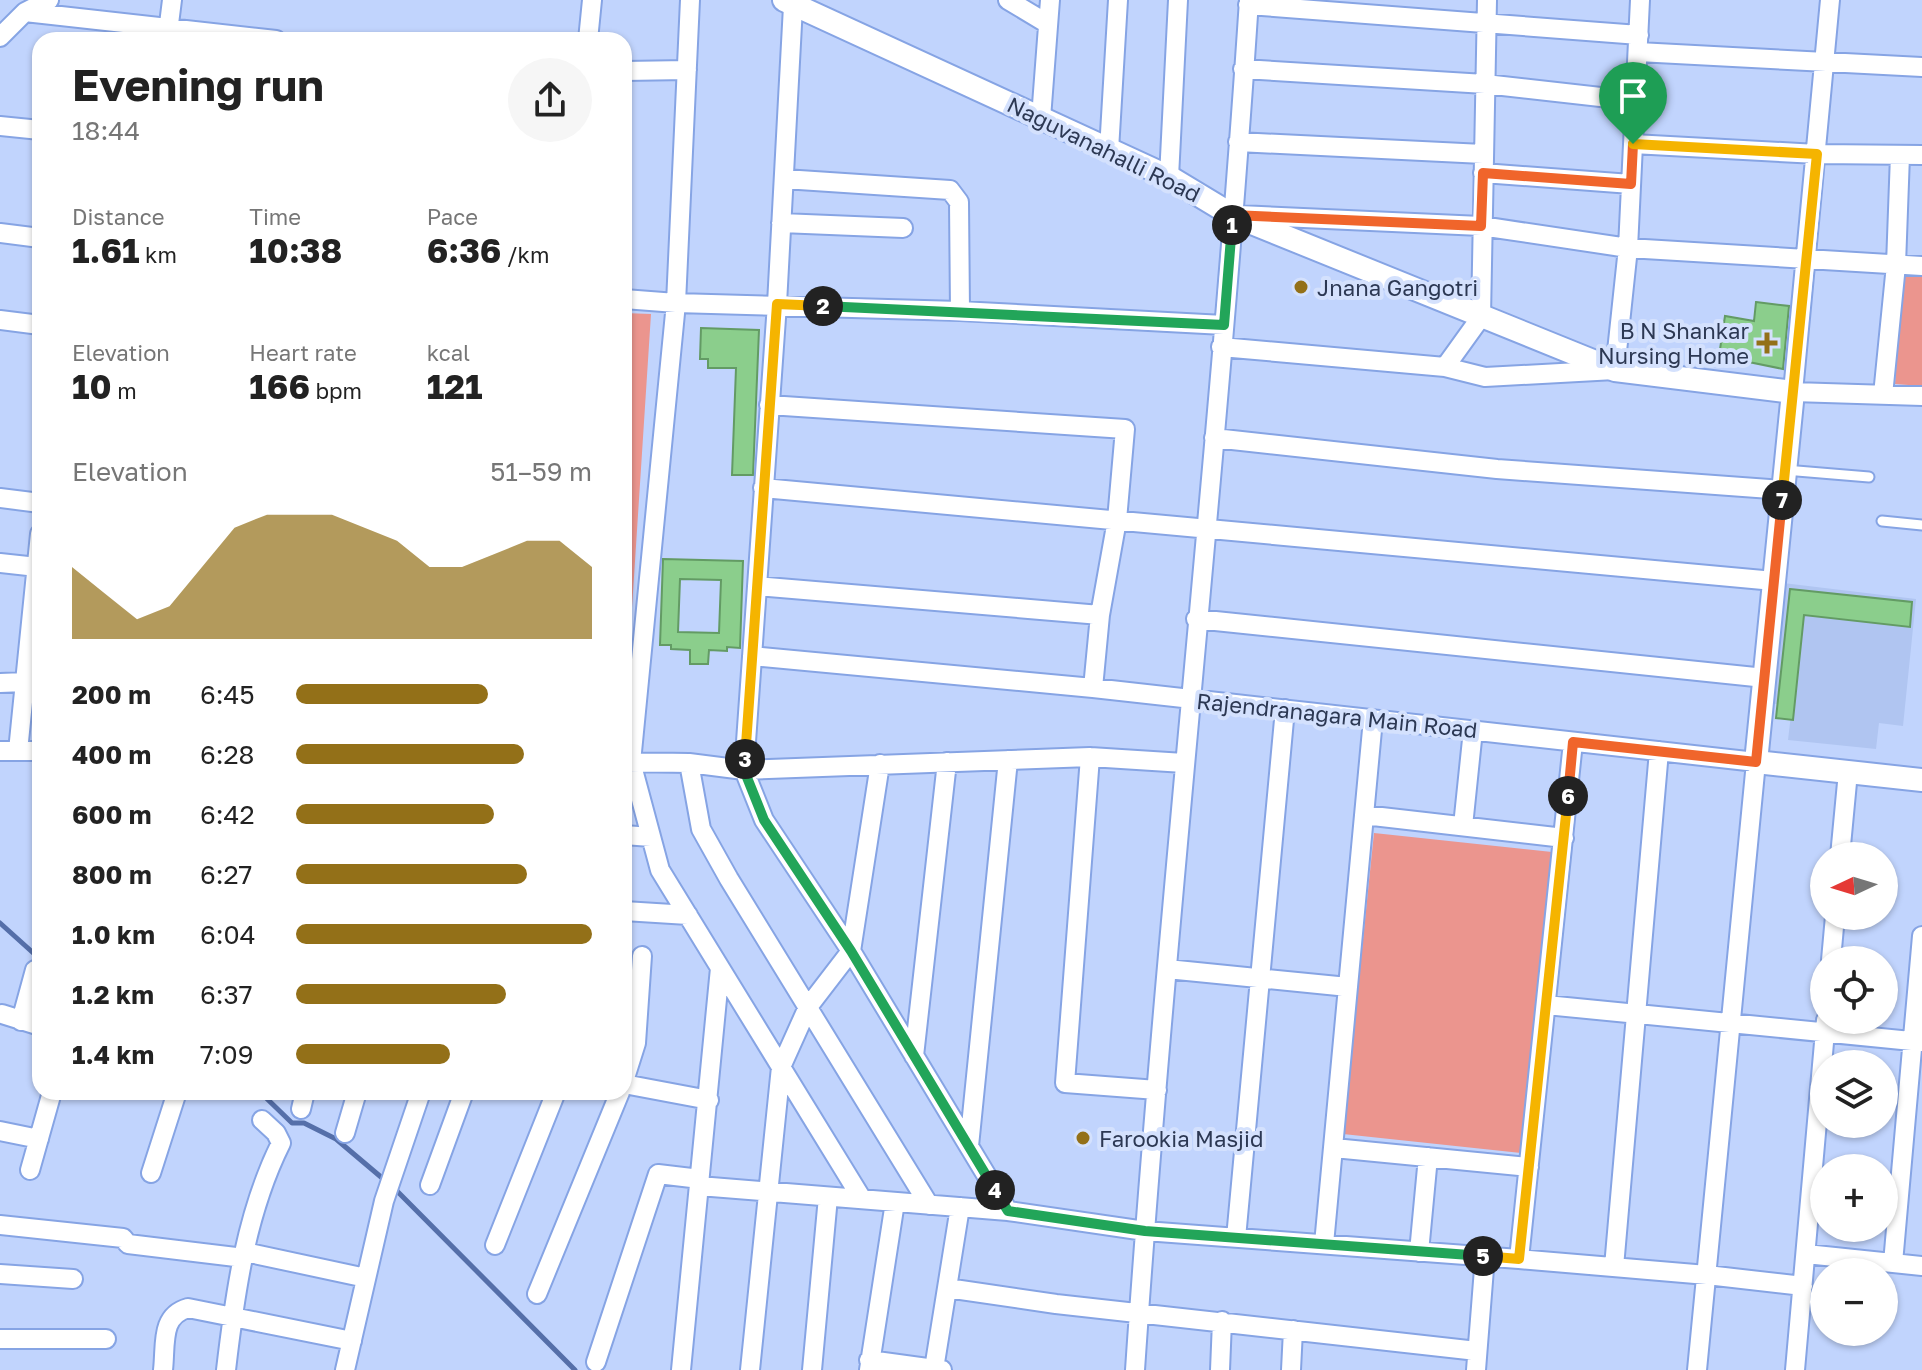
<!DOCTYPE html>
<html lang="en">
<head>
<meta charset="utf-8">
<style>
  body { margin:0; font-family:"Golos Text",sans-serif; background:#f6f6f6; color:#222; height:100vh; display:flex; flex-direction:column; font-size:30px; white-space:nowrap }
  * { box-sizing:border-box; margin:0 }
  p { font-size:26px; color:#767676 }
  .icon { flex:none; width:44px; height:44px; fill:none; stroke:currentColor; stroke-width:2; stroke-linecap:round; stroke-linejoin:round }
  .map { position:relative; flex:1; overflow:hidden }
  .sheet { position:absolute; left:32px; top:32px; width:600px; height:1068px; display:flex; flex-direction:column; background:#fff; border-radius:24px; box-shadow:0 2px 6px #0004 }
  .sheet>* { flex:none }
  .needle { width:52px; rotate:266deg }
  .controls { position:absolute; left:1810px; top:842px; display:grid; gap:16px }
  .controls a { display:grid; place-items:center; width:88px; height:88px; border-radius:50%; background:#fff; box-shadow:0 2px 6px #0004; font-size:40px }
  .pin { position:absolute; display:grid; place-items:center; width:68px; height:68px; color:#fff; margin:-82px -34px; border-radius:50% 50% 50% 0; rotate:-45deg; box-shadow:0 0 8px #0007 }
  .pin .icon { rotate:45deg }
  .km { position:absolute; width:40px; height:40px; margin:-20px; border-radius:50%; background:#222; color:#fff; font-size:22px; line-height:40px; text-align:center }
  .round { display:grid; place-items:center; flex:none; width:84px; height:84px; border-radius:42px; background:#f6f6f6 }
  .summary { display:flex; align-items:center; justify-content:space-between; height:136px; padding:0 40px }
  h1 { font-size:44px; font-weight:700; line-height:60px }
  .figures { display:grid; grid-template-columns:repeat(3,1fr); gap:12px; height:136px; padding:8px 40px }
  .figures div { display:grid; align-content:center }
  .figures b { font-size:34px; font-weight:700 }
  .figures small { font-size:22px; font-weight:400 }
  .figures p { font-size:22px }
  .chart { height:224px; padding:16px 40px }
  .chart p { display:flex; justify-content:space-between }
  .chart svg { width:100%; height:144px; margin-top:8px; fill:#937018; opacity:.7 }
  ul { padding:0 40px; list-style:none; font-size:26px }
  li { display:grid; grid-template-columns:128px 96px 1fr; align-items:center; height:60px }
  li i { height:20px; border-radius:10px; background:#937018 }
  .map>svg:first-child { display:block }
</style>
</head>
<body>
<div class="map">
<svg width="1922" height="1370" viewBox="0 0 1922 1370">
  <rect width="100%" height="100%" fill="#c1d4fd"/>
  <path fill="#b0c5f1" d="M1783 583 1916 599 1903 726 1879 723 1876 749 1788 740 1792 706 1769 703Z"/>
  <path fill="#eb958e" d="M1903 275 1922 277V386L1895 384Z
    M624 313 651 314 624 731Z
    M1374 833 1552 852 1521 1153 1343 1134Z"/>
  <g fill="none" stroke-linecap="round" stroke-linejoin="round">
    <path stroke="#556fa9" stroke-width="5" d="M0 923 40 959
      M260 1092 292 1123H304L336 1139 394 1188 575 1370"/>
  </g>
  <path fill="#8bce8c" stroke="#639b64" stroke-width="2" fill-rule="evenodd" d="M1756 302 1789 306 1783 369 1719 356 1725 316 1754 321Z
    M701 328 759 330 753 475H732L736 368H708V359H700Z
    M663 559 743 561 740 648 727 647V651L709 650 708 664H690V650L671 649V645H660ZM680 579 721 580 719 633 678 632Z
    M1790 589 1912 602 1910 627 1804 615 1793 720 1776 718Z"/>
  <g fill="none" stroke-linecap="round" stroke-linejoin="round">
    <defs>
      <path id="service" d="M1785 470 1869 477
        M1882 521 1922 525"/>
      <path id="minor" d="M690 0 676 303 631 762 660 870 862 1199
        M1008 0 1048 24
        M1830 0 1793 392 1922 396
        M1248 5 1639 35
        M793 6 777 304 744 770 764 820 851 951 1008 1211
        M25 12 276 40
        M0 37 25 12 49 0
        M167 40 172 0
        M588 40 592 0
        M1638 52 1922 67
        M1243 69 1485 84 1636 101
        M624 71 687 70
        M1041 118 1050 0
        M0 126 40 130
        M1238 142 1483 154
        M1633 144 1817 154 1922 155
        M1109 150 1118 0
        M1483 173 1631 184
        M1169 177 1178 0
        M784 179 950 190 959 202 960 311
        M1239 215 1481 226 1628 248 1922 266
        M781 223 903 228
        M0 233 40 238
        M624 299 676 303 960 311 1224 325
        M0 320 40 325
        M1221 347 1445 367 1485 377 1615 370 1628 248 1640 0
        M1445 367 1481 317 1487 0
        M1883 395 1896 265 1900 155
        M769 405 1125 429 1117 520 1100 615 1093 688
        M1214 438 1497 469 1783 490
        M763 488 1774 581
        M0 498 40 503
        M0 563 37 567
        M757 586 1100 615
        M1196 619 1765 678
        M752 656 1093 688 1756 762 1697 1370
        M0 683 25 682
        M0 751H40
        M18 751 40 534
        M1090 757 1065 1083 1157 1090
        M624 762 689 763 744 770 1090 757 1184 763
        M689 763 701 829 729 879 929 1205
        M1364 815 1564 838
        M1463 826 1473 730
        M624 835 651 837
        M1840 856 1848 772
        M624 911 688 915
        M1831 960 1835 916
        M1167 969 1348 987
        M1546 1005 1922 1042
        M2 1014 40 1026
        M21 1021 35 970
        M914 1056 947 762
        M624 1081 636 1043 642 956
        M624 1084 709 1100
        M301 1109 305 1092
        M0 1131 39 1139
        M345 1133 357 1092
        M969 1146 1008 760
        M1334 1148 1529 1167
        M30 1170 52 1092
        M151 1173 177 1092
        M430 1185 464 1092
        M699 1186 1008 1211 1145 1231 1519 1259 1707 1275 1803 1286
        M0 1225 123 1238 128 1244 244 1258
        M1236 1238 1285 709
        M1324 1244 1373 719
        M495 1245 556 1092
        M245 1252 366 1278
        M1419 1252 1428 1157
        M1806 1254 1922 1266
        M1519 1259 1573 742
        M1893 1263 1922 936
        M1614 1267 1659 751
        M0 1274 73 1279
        M947 1288 1056 1304 1477 1351
        M537 1294 620 1092
        M0 1339H106
        M869 1360 942 1370
        M596 1362 658 1174 700 1179
        M934 1369 960 1207
        M163 1370C166 1344 160 1316 188 1308L352 1341
        M226 1370C235 1293 246 1213 281 1143L276 1133 262 1120
        M345 1370 384 1201 421 1092
        M681 1370 720 968
        M750 1370 781 1067 808 1007 851 951 880 764
        M812 1370 828 1197
        M869 1370 895 1202
        M1135 1370C1166 913 1219 457 1249 0
        M1220 1370 1222 1321
        M1291 1370 1293 1330
        M1476 1370 1485 1256
        M1795 1370 1826 1020"/>
      <path id="tertiary" d="M784 0 1169 177 1232 215 1615 370 1793 392 1756 762 1922 780"/>
    </defs>
    <use href="#service" stroke="#86a4e4" stroke-width="13"/>
    <use href="#minor" stroke="#86a4e4" stroke-width="22"/>
    <use href="#tertiary" stroke="#86a4e4" stroke-width="26"/>
    <use href="#service" stroke="#fff" stroke-width="9"/>
    <use href="#minor" stroke="#fff" stroke-width="18"/>
    <use href="#tertiary" stroke="#fff" stroke-width="22"/>
  </g>
  <g fill="none" stroke-linecap="round" stroke-linejoin="round">
    <defs>
      <path id="split-1" d="M1232 225V215L1481 226 1483 173 1631 184 1633 144"/>
      <path id="split-2" d="M823 306 1224 325 1232 225"/>
      <path id="split-3" d="M745 759 777 304 823 306"/>
      <path id="split-4" d="M745 759 744 770 764 820 851 951 995 1190"/>
      <path id="split-5" d="M995 1190 1008 1211 1145 1231 1483 1256"/>
      <path id="split-6" d="M1483 1256 1519 1259 1568 796"/>
      <path id="split-7" d="M1568 796 1573 742 1756 762 1782 500"/>
      <path id="split-8" d="M1633 144 1817 154 1782 500"/>
    </defs>
    <use href="#split-1" stroke="#fff" stroke-width="16"/>
    <use href="#split-2" stroke="#fff" stroke-width="16"/>
    <use href="#split-3" stroke="#fff" stroke-width="16"/>
    <use href="#split-4" stroke="#fff" stroke-width="16"/>
    <use href="#split-5" stroke="#fff" stroke-width="16"/>
    <use href="#split-6" stroke="#fff" stroke-width="16"/>
    <use href="#split-7" stroke="#fff" stroke-width="16"/>
    <use href="#split-8" stroke="#fff" stroke-width="16"/>
    <use href="#split-1" stroke="#f0652b" stroke-width="10"/>
    <use href="#split-2" stroke="#22a559" stroke-width="10"/>
    <use href="#split-3" stroke="#f5b400" stroke-width="10"/>
    <use href="#split-4" stroke="#22a559" stroke-width="10"/>
    <use href="#split-5" stroke="#22a559" stroke-width="10"/>
    <use href="#split-6" stroke="#f5b400" stroke-width="10"/>
    <use href="#split-7" stroke="#f0652b" stroke-width="10"/>
    <use href="#split-8" stroke="#f5b400" stroke-width="10"/>
  </g>
  <g fill="#937018" stroke="#d4e1fd" stroke-width="3">
    <circle cx="1301" cy="287" r="8"/>
    <path d="M1763 331h8v8h8v8h-8v8h-8v-8h-8v-8h8z"/>
    <circle cx="1083" cy="1138" r="8"/>
  </g>
  <g text-anchor="middle" dominant-baseline="central" stroke-width="8" stroke-linejoin="round" paint-order="stroke">
    <g font-size="22" fill="#2c3853" stroke="#d4e1fd">
      <text transform="translate(1104 149) rotate(26)">Naguvanahalli Road</text>
      <text transform="translate(1337 715) rotate(6)">Rajendranagara Main Road</text>
    </g>
    <g font-size="22" fill="#2c3853" stroke="#d4e1fd" text-anchor="start">
      <text x="1317" y="287">Jnana Gangotri</text>
      <text x="1749" y="330" text-anchor="end">B N Shankar<tspan x="1749" dy="25">Nursing Home</tspan></text>
      <text x="1099" y="1138">Farookia Masjid</text>
    </g>
  </g>
</svg>
<div class="controls">
<a><svg class="needle" viewBox="-14 -14 28 28"><path d="M0-13l5 13h-10z" fill="#e53935"/><path d="M0 13l5-13h-10z" fill="#767676"/></svg></a>
<a><svg class="icon" aria-label="locate" viewBox="0 0 24 24"><circle cx="12" cy="12" r="6"/><path d="M12 2v4M12 18v4M2 12h4M18 12h4"/></svg></a>
<a><svg class="icon" aria-label="layers" viewBox="0 0 24 24"><path d="M12 4l9 5-9 5-9-5zM3 14l9 5 9-5"/></svg></a>
<a>+</a>
<a>−</a>
</div>
<div class="pin" style="left:1633px;top:144px;background:#1e9e55"><svg class="icon" aria-label="arrive" viewBox="0 0 24 24"><path d="M6 21V4h12l-3 4 3 4H6"/></svg></div>
<b class="km" style="left:1232px;top:225px">1</b>
<b class="km" style="left:823px;top:306px">2</b>
<b class="km" style="left:745px;top:759px">3</b>
<b class="km" style="left:995px;top:1190px">4</b>
<b class="km" style="left:1483px;top:1256px">5</b>
<b class="km" style="left:1568px;top:796px">6</b>
<b class="km" style="left:1782px;top:500px">7</b>
<section class="sheet">
<div class="summary"><div><h1>Evening run</h1><p>18:44</p></div><a class="round"><svg class="icon" aria-label="share" viewBox="0 0 24 24"><path d="M12 15V3M7 8l5-5 5 5M5 13v7h14v-7"/></svg></a></div>
<div class="figures">
<div><p>Distance</p><b>1.61<small> km</small></b></div>
<div><p>Time</p><b>10:38</b></div>
<div><p>Pace</p><b>6:36<small> /km</small></b></div>
</div>
<div class="figures">
<div><p>Elevation</p><b>10<small> m</small></b></div>
<div><p>Heart rate</p><b>166<small> bpm</small></b></div>
<div><p>kcal</p><b>121</b></div>
</div>
<div class="chart"><p><span>Elevation</span>51–59 m</p>
<svg viewBox="0 0 160 44" preserveAspectRatio="none"><path d="M0 44V22L10 30L20 38L30 34L40 22L50 10L60 6L70 6L80 6L90 10L100 14L110 22L120 22L130 18L140 14L150 14L160 22V44z"/></svg>
</div>
<ul>
<li><b>200 m</b>6:45<i style="width:65%"></i></li>
<li><b>400 m</b>6:28<i style="width:77%"></i></li>
<li><b>600 m</b>6:42<i style="width:67%"></i></li>
<li><b>800 m</b>6:27<i style="width:78%"></i></li>
<li><b>1.0 km</b>6:04<i style="width:100%"></i></li>
<li><b>1.2 km</b>6:37<i style="width:71%"></i></li>
<li><b>1.4 km</b>7:09<i style="width:52%"></i></li>
</ul>
</section>
</div>
</body>
</html>
